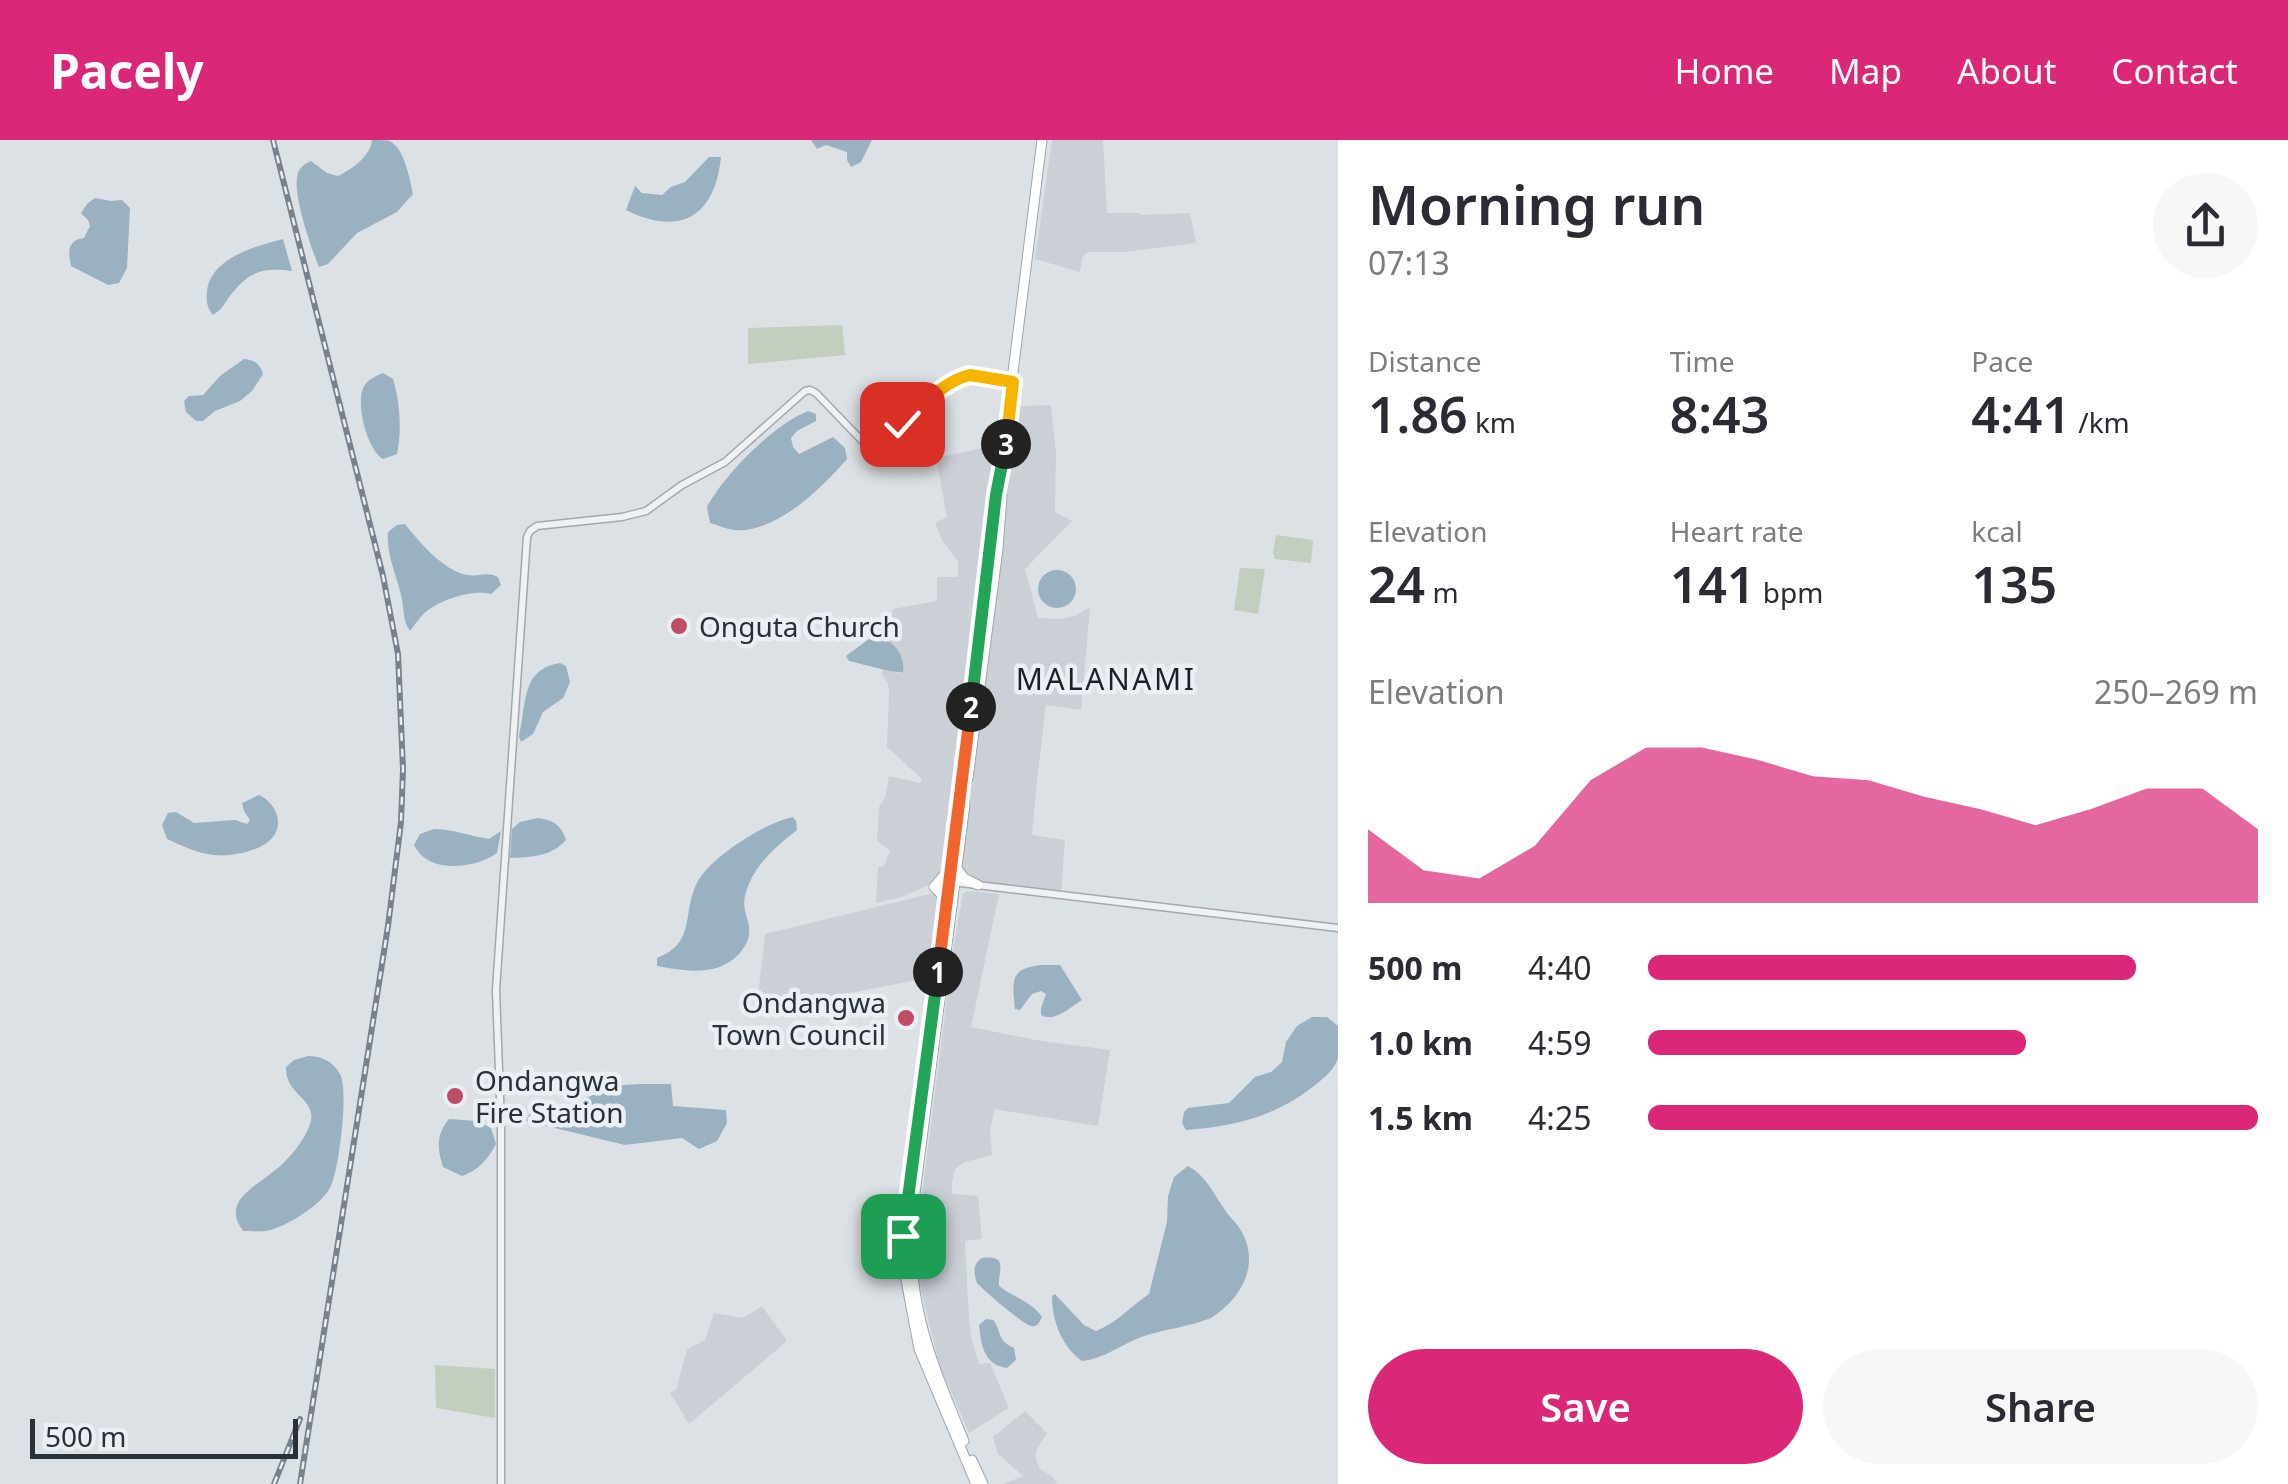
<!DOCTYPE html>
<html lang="en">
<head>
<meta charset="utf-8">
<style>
  body { margin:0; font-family:"Noto Sans",sans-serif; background:#f7f7f7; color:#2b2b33; height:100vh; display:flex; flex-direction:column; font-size:38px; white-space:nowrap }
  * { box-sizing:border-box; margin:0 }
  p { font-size:32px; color:#7c7c81 }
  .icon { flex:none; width:55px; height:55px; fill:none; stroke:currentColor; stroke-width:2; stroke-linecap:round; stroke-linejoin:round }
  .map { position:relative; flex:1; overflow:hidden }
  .details { display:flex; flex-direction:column; background:#fff; width:950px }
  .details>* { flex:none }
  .scale { position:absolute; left:30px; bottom:25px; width:268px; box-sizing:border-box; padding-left:10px; border:5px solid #28303a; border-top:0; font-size:28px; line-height:35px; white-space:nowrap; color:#28303a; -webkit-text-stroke:8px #ebeff3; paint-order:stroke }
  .pin { position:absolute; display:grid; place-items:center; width:85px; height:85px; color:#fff; margin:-42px; border-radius:20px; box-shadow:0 5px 15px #0006 }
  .km { position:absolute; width:50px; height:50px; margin:-25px; border-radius:50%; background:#222; color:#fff; font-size:28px; line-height:50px; text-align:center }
  .round { display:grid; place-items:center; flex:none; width:105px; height:105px; border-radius:52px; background:#f7f7f7 }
  .head { display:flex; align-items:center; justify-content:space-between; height:170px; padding:0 30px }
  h1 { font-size:55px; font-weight:600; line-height:75px }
  .metrics { display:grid; grid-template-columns:repeat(3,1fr); gap:15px; height:170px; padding:10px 30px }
  .metrics div { display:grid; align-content:center }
  .metrics b { font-size:50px; font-weight:600 }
  .metrics small { font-size:28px; font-weight:400 }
  .metrics p { font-size:28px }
  .chart { height:280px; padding:20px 30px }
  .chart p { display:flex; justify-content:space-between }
  .chart svg { width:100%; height:180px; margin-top:10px; fill:#db2777; opacity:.7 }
  .action { display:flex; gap:20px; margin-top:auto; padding:20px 30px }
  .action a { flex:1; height:115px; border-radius:60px; background:#db2777; color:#fff; font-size:40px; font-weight:600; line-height:115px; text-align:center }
  .action a+a { background:#f7f7f7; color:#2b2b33 }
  ul { padding:0 30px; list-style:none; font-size:32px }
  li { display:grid; grid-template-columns:160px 120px 1fr; align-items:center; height:75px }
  li i { height:25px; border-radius:12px; background:#db2777 }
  header { display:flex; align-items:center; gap:60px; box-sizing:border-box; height:140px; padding:0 50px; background:#db2777; color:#fff }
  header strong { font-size:48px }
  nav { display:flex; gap:55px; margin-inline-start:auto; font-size:35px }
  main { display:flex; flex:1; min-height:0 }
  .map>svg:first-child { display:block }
</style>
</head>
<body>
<header>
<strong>Pacely</strong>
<nav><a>Home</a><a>Map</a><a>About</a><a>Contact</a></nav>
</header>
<main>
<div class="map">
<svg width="1338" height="1344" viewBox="0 0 1338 1344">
  <rect width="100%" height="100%" fill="#dce1e5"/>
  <path fill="#cbd0d6" d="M1052 0H1103L1107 73H1140V75L1190 73 1196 103 1125 112H1088L1083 116 1080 132 1035 119Z
    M1051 265 1056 312 1055 372 1072 381 1025 429 1038 478 1061 479 1075 476 1090 467 1081 570 1046 565 1037 640 1032 695 1065 700 1061 754 948 741 931 744 902 757 876 763 878 727 884 726 890 711 877 700 879 667 885 658 889 636 920 643 922 639 887 607 889 553 888 543 882 534 883 528 898 533 903 531 895 506 888 503 893 469 937 461V437H958V421L943 402 935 383 947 377 936 318 1006 303H1017L1020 266Z
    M967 751 999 754 971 887 1041 901 1110 910 1098 986 994 969 990 993 992 1015 965 1022 955 1029 952 1041V1054L978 1056 982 1099 965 1101 969 1180 972 1201 979 1224 990 1223 1009 1268 969 1293 939 1225 918 1136 919 1078 955 797 963 754Z
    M934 753 940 757 932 837 783 866 777 858 757 864 765 794Z
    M762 1166 787 1201 689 1284 670 1253 676 1250 687 1209 705 1200 714 1173 743 1178Z
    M1025 1271 1047 1293 1036 1311V1320L1040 1329 1053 1337 1057 1344H1004L1023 1336 998 1314 993 1297Z"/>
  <path fill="#c4cebe" d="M842 185 845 215 748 224V188Z
    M1276 395 1313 400 1311 423 1275 419 1273 413Z
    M1240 428 1265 429 1258 474 1234 470Z
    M435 1225 495 1229V1278L436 1268Z"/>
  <path fill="#9ab1c2" d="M372 0C375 0 387 0 389 1 404 6 410 40 413 54L397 72 357 93 328 124 319 127C311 107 294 59 297 38 298 29 302 25 311 21L327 33 338 36C352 29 370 17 372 0Z
    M811 0H872L861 22 851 27 847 20V12L826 5 817 9Z
    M709 17H721C715 77 680 97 626 70L635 46 642 53 662 55 671 47 685 42Z
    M95 58 111 61 122 60 130 68 127 128 119 143 108 145 71 126C68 112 67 100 84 98L90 86 88 80 81 73 87 64Z
    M283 99 292 131C261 127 248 132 229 157 224 165 221 170 213 175 207 167 206 162 207 152 210 118 256 106 283 99Z
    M244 219C255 220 260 224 263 234L252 251 240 261 215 271 203 281H196L186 272 184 261 189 256 203 255 220 236Z
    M383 233 393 239C400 262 402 291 397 314L383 319C367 309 356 266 363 248 367 240 375 236 383 233Z
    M808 271 816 274V281L797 291 791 298 793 307 799 314 833 297 845 308 847 319C822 348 775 394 734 390 726 389 718 385 710 383L707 367C725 334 773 285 808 271Z
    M405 384C419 402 444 431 467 435 480 437 487 431 498 437L501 445 491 454C473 449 442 459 427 471 420 476 415 485 410 491 403 481 404 471 402 459 397 436 386 415 388 392L397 385Z
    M1038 449a19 19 0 1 1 38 0a19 19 0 1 1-38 0Z
    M873 496C891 497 906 514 903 532 890 533 864 524 849 521L846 516Z
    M560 523 566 526 570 542 563 558 543 572 533 594 521 602 519 596C527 566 520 529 560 523Z
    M259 655C277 663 286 687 269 701 256 712 230 717 214 715 197 713 182 706 167 699L162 685 168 673 176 672 194 683 235 680 247 684 250 680 244 671 242 663Z
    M793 677 796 681 797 690C777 706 756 723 747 749 739 771 751 777 749 795 748 802 743 810 738 815 716 837 685 831 657 826V818C696 803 682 775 696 745 707 719 766 682 793 677Z
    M538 678C554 680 561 685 566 700 551 717 531 717 510 718L512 689 520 682Z
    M434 689C452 689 470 696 489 699L501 691 497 713C480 726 444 732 425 718 420 715 417 710 414 705L420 694Z
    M1042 825H1060L1082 860C1070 867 1055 883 1041 875V868L1046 854 1041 851 1032 854 1020 870 1015 869C1012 840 1010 828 1042 825Z
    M1312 877H1327L1338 886C1338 896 1338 908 1338 918 1336 927 1326 936 1319 942 1278 976 1237 986 1186 990L1182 983 1184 972 1188 968 1229 963 1255 937 1271 932 1282 922 1286 902 1297 886Z
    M308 916C321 916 333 921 340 934 349 949 339 1032 330 1048 321 1065 285 1088 266 1091 259 1092 250 1091 243 1091 221 1061 255 1047 274 1031 286 1022 298 1008 305 995 327 958 285 960 286 927L294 920Z
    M638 944H671L673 966 726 970 727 983 717 1001 699 1009 682 998 625 1005 526 981 534 964 569 966 613 946Z
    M449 979 477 981 491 988 496 1004C487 1020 479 1030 462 1036L443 1027C437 1008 436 995 449 979Z
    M1188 1026C1205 1035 1212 1051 1223 1067 1228 1076 1237 1083 1242 1092 1260 1126 1241 1159 1211 1178 1189 1187 1164 1189 1141 1197 1121 1205 1103 1219 1082 1221 1062 1207 1052 1181 1052 1156L1055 1154 1084 1185 1096 1191C1117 1183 1131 1166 1149 1154L1167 1082 1168 1056 1174 1037Z
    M982 1118C1009 1115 998 1130 999 1146 1013 1157 1032 1162 1042 1177 1039 1182 1039 1187 1031 1186 1024 1185 983 1150 977 1143 974 1134 972 1124 982 1118Z
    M986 1179 993 1180C1003 1193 996 1200 1014 1208L1016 1220 1007 1228C984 1225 981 1205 979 1185Z"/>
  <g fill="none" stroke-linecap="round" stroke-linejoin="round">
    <defs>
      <path id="tertiary" d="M952 742 1338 788
        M501 1344V984L496 850 527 397 530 391 537 386 622 377 646 371 682 345 725 322 805 251 810 250 816 253 869 308 874 309 956 239 970 235 1013 242"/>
      <path id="primary" d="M968 638 998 409 1002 356
        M957 728 964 738 978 745
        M945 758 934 747 949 729
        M964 1301C933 1226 911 1175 910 1092L965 664
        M972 1320 983 1344
        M976 1344 919 1209 906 1140 903 1086 927 919 1042 0"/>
    </defs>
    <use href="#tertiary" stroke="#a2a8ae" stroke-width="9"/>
    <use href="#primary" stroke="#9da6af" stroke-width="11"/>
    <use href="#tertiary" stroke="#eff1f4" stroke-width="6"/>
    <use href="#primary" stroke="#fff" stroke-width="9"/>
    <defs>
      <path id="rail" d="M273 0 383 436 398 514 403 629 401 682 388 786 300 1344
        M274 1344 300 1279"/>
    </defs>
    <use href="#rail" stroke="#78828d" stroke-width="6"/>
    <use href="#rail" stroke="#ebeff3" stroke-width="2.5" stroke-dasharray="8" stroke-linecap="butt"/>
  </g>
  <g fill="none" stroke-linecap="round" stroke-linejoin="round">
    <defs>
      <path id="split-1" d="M903 1096 938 832"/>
      <path id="split-2" d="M938 832 971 567"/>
      <path id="split-3" d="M971 567 996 355 1006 304"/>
      <path id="split-4" d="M902 284C922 267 943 241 970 235L1013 242 1006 304"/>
    </defs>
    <use href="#split-1" stroke="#fff" stroke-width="20"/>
    <use href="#split-2" stroke="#fff" stroke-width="20"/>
    <use href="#split-3" stroke="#fff" stroke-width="20"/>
    <use href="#split-4" stroke="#fff" stroke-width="20"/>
    <use href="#split-1" stroke="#22a559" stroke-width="12"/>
    <use href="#split-2" stroke="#f0652b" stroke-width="12"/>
    <use href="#split-3" stroke="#22a559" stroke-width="12"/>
    <use href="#split-4" stroke="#f5b400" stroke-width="12"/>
  </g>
  <g fill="#c04c68" stroke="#ebeff3" stroke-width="4">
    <circle cx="679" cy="486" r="10"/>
    <circle cx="906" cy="878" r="10"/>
    <circle cx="455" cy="956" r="10"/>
  </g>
  <g text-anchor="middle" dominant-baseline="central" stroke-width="9" stroke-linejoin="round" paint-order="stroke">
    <g font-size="28" fill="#28303a" stroke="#ebeff3" text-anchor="start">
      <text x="699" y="486">Onguta Church</text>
      <text x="886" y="862" text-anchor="end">Ondangwa<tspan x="886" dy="32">Town Council</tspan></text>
      <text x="475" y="940">Ondangwa<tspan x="475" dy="32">Fire Station</tspan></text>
    </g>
    <g font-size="30" letter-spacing="2.5" fill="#1a212a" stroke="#ebeff3">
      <text x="1106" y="538">MALANAMI</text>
    </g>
  </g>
</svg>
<div class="scale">500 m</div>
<div class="pin" style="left:903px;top:1096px;background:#1e9e55"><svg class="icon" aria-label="arrive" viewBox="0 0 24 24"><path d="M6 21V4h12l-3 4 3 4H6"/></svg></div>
<div class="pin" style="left:902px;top:284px;background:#d93025"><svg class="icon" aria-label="check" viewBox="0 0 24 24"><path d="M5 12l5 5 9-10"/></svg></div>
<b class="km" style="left:938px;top:832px">1</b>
<b class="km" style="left:971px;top:567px">2</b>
<b class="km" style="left:1006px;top:304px">3</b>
</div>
<section class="details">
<div class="head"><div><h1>Morning run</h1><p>07:13</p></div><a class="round"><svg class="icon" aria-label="share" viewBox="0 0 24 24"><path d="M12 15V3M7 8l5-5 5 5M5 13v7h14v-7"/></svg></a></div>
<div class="metrics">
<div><p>Distance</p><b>1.86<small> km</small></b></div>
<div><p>Time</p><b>8:43</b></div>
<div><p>Pace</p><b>4:41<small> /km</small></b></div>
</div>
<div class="metrics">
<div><p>Elevation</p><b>24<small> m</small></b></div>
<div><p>Heart rate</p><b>141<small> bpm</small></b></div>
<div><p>kcal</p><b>135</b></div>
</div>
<div class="chart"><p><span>Elevation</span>250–269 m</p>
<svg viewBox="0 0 160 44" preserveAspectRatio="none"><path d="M0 44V26L10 36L20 38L30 30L40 14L50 6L60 6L70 9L80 13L90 14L100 18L110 21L120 25L130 21L140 16L150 16L160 26V44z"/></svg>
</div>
<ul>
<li><b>500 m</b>4:40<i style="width:80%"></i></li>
<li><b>1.0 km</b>4:59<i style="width:62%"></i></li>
<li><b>1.5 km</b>4:25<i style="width:100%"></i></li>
</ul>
<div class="action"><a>Save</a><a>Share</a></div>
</section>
</main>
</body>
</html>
